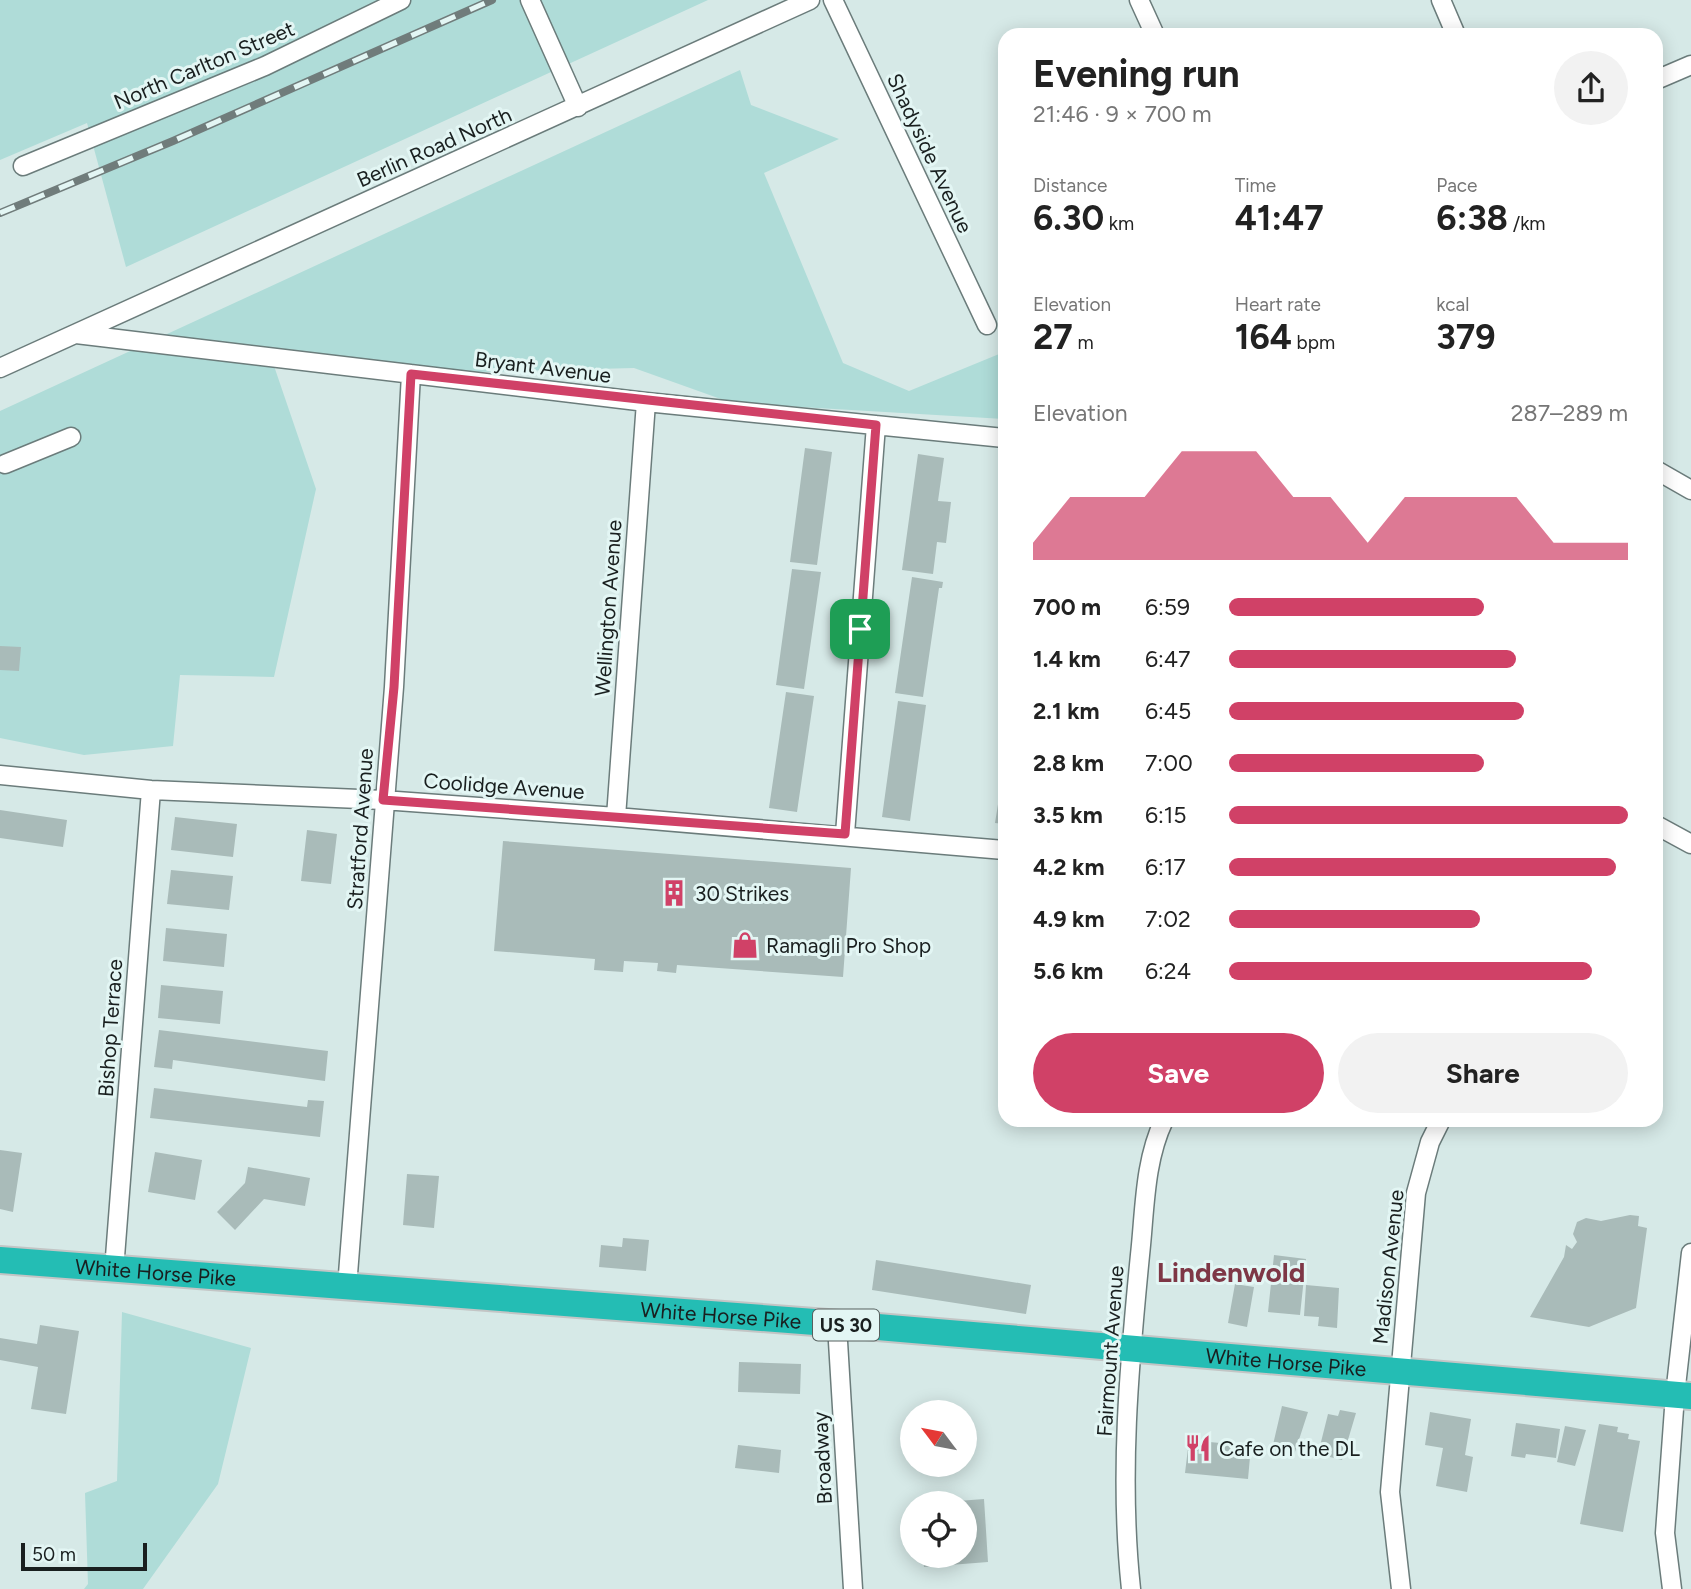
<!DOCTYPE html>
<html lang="en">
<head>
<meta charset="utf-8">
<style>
  body { margin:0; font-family:Figtree,sans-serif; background:#f2f2f2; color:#222; height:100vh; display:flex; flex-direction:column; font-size:26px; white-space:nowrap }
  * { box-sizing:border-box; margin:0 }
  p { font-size:23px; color:#767676 }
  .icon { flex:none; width:38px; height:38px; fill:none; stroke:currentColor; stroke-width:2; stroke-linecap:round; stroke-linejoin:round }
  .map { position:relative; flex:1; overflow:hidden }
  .details { position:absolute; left:998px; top:28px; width:665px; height:1099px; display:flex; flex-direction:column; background:#fff; border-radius:21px; box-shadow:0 4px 18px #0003 }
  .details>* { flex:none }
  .needle { width:46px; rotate:302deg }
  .tools { position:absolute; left:900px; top:1400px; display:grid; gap:14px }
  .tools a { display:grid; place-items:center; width:77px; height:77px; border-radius:50%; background:#fff; box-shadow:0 4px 18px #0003; font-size:35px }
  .scale { position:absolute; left:21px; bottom:18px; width:126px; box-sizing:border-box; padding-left:7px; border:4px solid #191f1f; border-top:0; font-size:19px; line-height:24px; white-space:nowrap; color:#191f1f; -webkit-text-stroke:5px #e3f6f4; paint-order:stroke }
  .pin { position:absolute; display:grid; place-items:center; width:60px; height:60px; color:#fff; margin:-30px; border-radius:14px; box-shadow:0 4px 10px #0006 }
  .round { display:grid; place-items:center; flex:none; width:74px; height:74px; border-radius:37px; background:#f2f2f2 }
  .head { display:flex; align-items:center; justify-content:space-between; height:119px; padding:0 35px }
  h1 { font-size:38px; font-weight:700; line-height:52px }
  .figures { display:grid; grid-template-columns:repeat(3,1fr); gap:10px; height:119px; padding:7px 35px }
  .figures div { display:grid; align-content:center }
  .figures b { font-size:35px; font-weight:700 }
  .figures small { font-size:19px; font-weight:400 }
  .figures p { font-size:19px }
  .chart { height:196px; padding:14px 35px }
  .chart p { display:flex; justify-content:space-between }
  .chart svg { width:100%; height:126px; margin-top:7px; fill:#d04167; opacity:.7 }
  .cta { display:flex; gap:14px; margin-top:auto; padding:14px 35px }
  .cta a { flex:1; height:80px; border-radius:42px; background:#d04167; color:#fff; font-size:28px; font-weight:700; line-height:80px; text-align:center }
  .cta a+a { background:#f2f2f2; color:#222 }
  ul { padding:0 35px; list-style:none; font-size:23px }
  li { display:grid; grid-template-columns:112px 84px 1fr; align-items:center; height:52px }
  li i { height:18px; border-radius:9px; background:#d04167 }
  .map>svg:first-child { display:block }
</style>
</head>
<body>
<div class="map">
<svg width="1691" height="1589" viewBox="0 0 1691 1589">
  <rect width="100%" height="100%" fill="#d6e9e7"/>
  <path fill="#afdcd8" d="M0 0H708L126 267 87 123 0 160Z
    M740 70 751 105 839 139 764 173 843 363 909 391 1004 352V419L732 403 634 368 442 373 273 363 316 489 274 677 180 675 173 746 84 755 0 738V411Z
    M122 1312 251 1348 218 1484 143 1589H84L88 1584 85 1493 117 1481Z"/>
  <path fill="#a9bbb9" d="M805 448 832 452 817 565 790 562Z
    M918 454 944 458 938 501 951 502 946 543 937 542 933 574 902 570Z
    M792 569 821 572 804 689 776 685Z
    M912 577 943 582 942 588H939L923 697 895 693Z
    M0 646 21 647 19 671 0 670Z
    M786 692 814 696 797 812 769 808Z
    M898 701 926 705 910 821 882 817Z
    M1003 773H1004V824L995 823Z
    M0 810 67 820 63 847 0 838Z
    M175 817 237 824 233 857 171 850Z
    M307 830 337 834 331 884 301 881Z
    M503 841 851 868 843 977 677 965 676 973 657 971 658 963 624 961 623 972 594 970 595 959 494 951Z
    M171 870 233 876 229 910 167 904Z
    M166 928 227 934 224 967 163 961Z
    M161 985 223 991 220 1024 158 1018Z
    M159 1030 328 1051 325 1081 173 1060 172 1069 154 1067Z
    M154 1088 307 1107 308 1100 324 1101 320 1137 150 1118Z
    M0 1150 22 1153 13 1212 0 1209Z
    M155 1152 202 1160 195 1200 148 1192Z
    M248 1167 310 1178 305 1206 264 1199 235 1230 217 1212 245 1183Z
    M407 1174 439 1176 434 1228 403 1225Z
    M1630 1215 1639 1216 1638 1226 1647 1228 1636 1308 1589 1327 1530 1317 1564 1257 1566 1245 1572 1249 1577 1242 1573 1234 1577 1222 1586 1218 1601 1221Z
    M623 1238 649 1240 646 1271 599 1267 601 1245 622 1247Z
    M1274 1255 1306 1259 1300 1315 1268 1312Z
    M876 1260 1031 1285 1026 1314 872 1290Z
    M1235 1284 1254 1287 1247 1327 1228 1323Z
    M1306 1285 1339 1288 1337 1328 1318 1326 1319 1317 1304 1316Z
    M40 1325 79 1331 66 1414 31 1409 38 1367 0 1360V1338L37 1344Z
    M739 1362 801 1364 800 1394 738 1392Z
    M1282 1406 1308 1412 1294 1455 1272 1449Z
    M1340 1410 1356 1413 1342 1460 1318 1454 1328 1414 1338 1416Z
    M1430 1412 1471 1419 1465 1455 1473 1457 1467 1492 1436 1486 1443 1448 1425 1445Z
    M1516 1423 1560 1429 1556 1458 1526 1454 1525 1458 1511 1456Z
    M1599 1424 1618 1427 1617 1432 1629 1434 1628 1439 1640 1441 1623 1532 1580 1524Z
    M1565 1426 1586 1430 1575 1466 1557 1462Z
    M1189 1440 1251 1446 1248 1479 1185 1473Z
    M738 1445 781 1450 779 1473 735 1468Z
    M984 1499 988 1562 924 1567 923 1556H964V1503L958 1501Z"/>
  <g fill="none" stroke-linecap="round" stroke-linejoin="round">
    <defs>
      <path id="minor" d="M530 0 578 107
        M833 0 987 325
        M1139 0 1155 35
        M1441 0 1456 35
        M1656 80 1691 65
        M23 166 265 66 401 0
        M76 334 646 402 1004 438
        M0 368 810 0
        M5 464 71 437
        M1656 470 1691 490
        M0 775 151 790 383 800 616 817 1004 850
        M616 817 646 402
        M1656 825 1691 844
        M845 834 876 425
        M114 1270 151 790
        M347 1287 394 687 411 374
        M837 1325 853 1589
        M1131 1589C1119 1477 1129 1367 1140 1255 1145 1210 1144 1162 1164 1120
        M1401 1589 1390 1492 1416 1193 1430 1142 1441 1120
        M1672 1589 1665 1533 1675 1395 1691 1253"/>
      <g id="highway">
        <path id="s1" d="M0 1260 854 1325 1691 1396"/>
      </g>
    </defs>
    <use href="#minor" stroke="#6b7c7b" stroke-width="21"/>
    <use href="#highway" stroke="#c3c5c5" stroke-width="30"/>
    <use href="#minor" stroke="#fff" stroke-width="18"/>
    <use href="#highway" stroke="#24bdb4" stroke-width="26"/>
    <defs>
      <path id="rail" d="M0 213 173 141 492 0"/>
    </defs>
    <use href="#rail" stroke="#707c7b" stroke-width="8"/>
    <use href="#rail" stroke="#e3f6f4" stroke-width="5" stroke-dasharray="16" stroke-linecap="butt"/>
  </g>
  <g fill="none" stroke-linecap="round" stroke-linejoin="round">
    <defs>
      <path id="route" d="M411 374 876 425 845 834 383 800 394 687Z"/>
    </defs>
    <use href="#route" stroke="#fff" stroke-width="14"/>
    <use href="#route" stroke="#d04167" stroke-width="9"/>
  </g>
  <defs>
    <symbol id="building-bare" viewBox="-9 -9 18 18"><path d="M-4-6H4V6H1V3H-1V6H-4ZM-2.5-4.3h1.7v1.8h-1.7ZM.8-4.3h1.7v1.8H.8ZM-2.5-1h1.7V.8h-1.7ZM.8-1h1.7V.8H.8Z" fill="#d04167" stroke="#e3f6f4" stroke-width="2.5" paint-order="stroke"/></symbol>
    <symbol id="shop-bare" viewBox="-9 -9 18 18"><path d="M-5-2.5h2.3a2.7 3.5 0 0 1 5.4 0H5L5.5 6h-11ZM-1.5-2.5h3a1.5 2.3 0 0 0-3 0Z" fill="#d04167" stroke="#e3f6f4" stroke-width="2.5" paint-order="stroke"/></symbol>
    <symbol id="restaurant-bare" viewBox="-9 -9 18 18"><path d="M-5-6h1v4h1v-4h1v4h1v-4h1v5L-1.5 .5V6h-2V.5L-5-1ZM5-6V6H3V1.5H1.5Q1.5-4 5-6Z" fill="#d04167" stroke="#e3f6f4" stroke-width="2.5" paint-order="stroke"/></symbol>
  </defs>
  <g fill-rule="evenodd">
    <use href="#building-bare" x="655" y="874" width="38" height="38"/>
    <use href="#shop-bare" x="726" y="926" width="38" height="38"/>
    <use href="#restaurant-bare" x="1179" y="1429" width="38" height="38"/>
  </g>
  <g text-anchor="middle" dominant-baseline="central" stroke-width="6" stroke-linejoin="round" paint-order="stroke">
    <rect fill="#e3f6f4" stroke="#56605f" stroke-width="2" x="813" y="1309.5" width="66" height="31" rx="5"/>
    <g font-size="19" font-weight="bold" fill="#191f1f">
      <text x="846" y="1325">US 30</text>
    </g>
    <g font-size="21" fill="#191f1f" stroke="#e3f6f4">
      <text transform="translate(204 65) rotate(-23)">North Carlton Street</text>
      <text transform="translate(434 147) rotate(-24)">Berlin Road North</text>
      <text transform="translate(930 153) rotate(65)">Shadyside Avenue</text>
      <text transform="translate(543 367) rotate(7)">Bryant Avenue</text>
      <text transform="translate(608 608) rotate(-86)">Wellington Avenue</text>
      <text transform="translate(504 786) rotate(4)">Coolidge Avenue</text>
      <text transform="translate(360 829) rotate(-86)">Stratford Avenue</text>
      <text transform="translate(110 1028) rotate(-86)">Bishop Terrace</text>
      <text transform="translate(1388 1267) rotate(-84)">Madison Avenue</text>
      <text stroke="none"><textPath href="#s1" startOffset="156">White Horse Pike</textPath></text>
      <text stroke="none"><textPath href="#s1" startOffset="723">White Horse Pike</textPath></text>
      <text transform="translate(1110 1351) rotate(-86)">Fairmount Avenue</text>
      <text stroke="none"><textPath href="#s1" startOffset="1290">White Horse Pike</textPath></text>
      <text transform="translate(822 1458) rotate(-93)">Broadway</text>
    </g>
    <g font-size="21" fill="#191f1f" stroke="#e3f6f4" text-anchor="start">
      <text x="695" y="893">30 Strikes</text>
      <text x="766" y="945">Ramagli Pro Shop</text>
      <text x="1219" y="1448">Cafe on the DL</text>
    </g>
    <g font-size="28" font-weight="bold" fill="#7e3746" stroke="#e3f6f4">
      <text x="1231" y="1272">Lindenwold</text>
    </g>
  </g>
</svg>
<div class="tools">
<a><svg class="needle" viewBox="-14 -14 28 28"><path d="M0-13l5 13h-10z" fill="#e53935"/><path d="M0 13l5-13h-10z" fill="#767676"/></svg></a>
<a><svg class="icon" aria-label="locate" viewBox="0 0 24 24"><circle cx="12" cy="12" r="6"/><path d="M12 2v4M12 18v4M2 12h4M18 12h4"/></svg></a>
</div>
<div class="scale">50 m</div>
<div class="pin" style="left:860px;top:629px;background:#1e9e55"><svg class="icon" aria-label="arrive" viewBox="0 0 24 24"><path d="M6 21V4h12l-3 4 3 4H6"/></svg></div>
<section class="details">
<div class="head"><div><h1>Evening run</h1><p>21:46 · 9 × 700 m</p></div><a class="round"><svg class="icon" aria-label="share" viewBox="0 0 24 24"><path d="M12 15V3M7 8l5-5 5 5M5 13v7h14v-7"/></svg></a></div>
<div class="figures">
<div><p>Distance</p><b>6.30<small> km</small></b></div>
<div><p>Time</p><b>41:47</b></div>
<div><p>Pace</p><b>6:38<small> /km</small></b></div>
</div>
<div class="figures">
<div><p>Elevation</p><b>27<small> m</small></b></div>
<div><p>Heart rate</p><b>164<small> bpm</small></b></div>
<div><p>kcal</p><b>379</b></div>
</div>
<div class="chart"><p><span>Elevation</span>287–289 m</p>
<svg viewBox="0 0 160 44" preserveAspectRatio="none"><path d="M0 44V38L10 22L20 22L30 22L40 6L50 6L60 6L70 22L80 22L90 38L100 22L110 22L120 22L130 22L140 38L150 38L160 38V44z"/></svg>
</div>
<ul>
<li><b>700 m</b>6:59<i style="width:64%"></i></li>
<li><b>1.4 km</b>6:47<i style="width:72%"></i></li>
<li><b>2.1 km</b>6:45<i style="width:74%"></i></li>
<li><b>2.8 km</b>7:00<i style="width:64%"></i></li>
<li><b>3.5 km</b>6:15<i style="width:100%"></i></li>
<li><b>4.2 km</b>6:17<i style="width:97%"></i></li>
<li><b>4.9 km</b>7:02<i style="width:63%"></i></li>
<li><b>5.6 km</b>6:24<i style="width:91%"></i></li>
</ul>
<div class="cta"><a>Save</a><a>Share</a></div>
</section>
</div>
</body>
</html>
